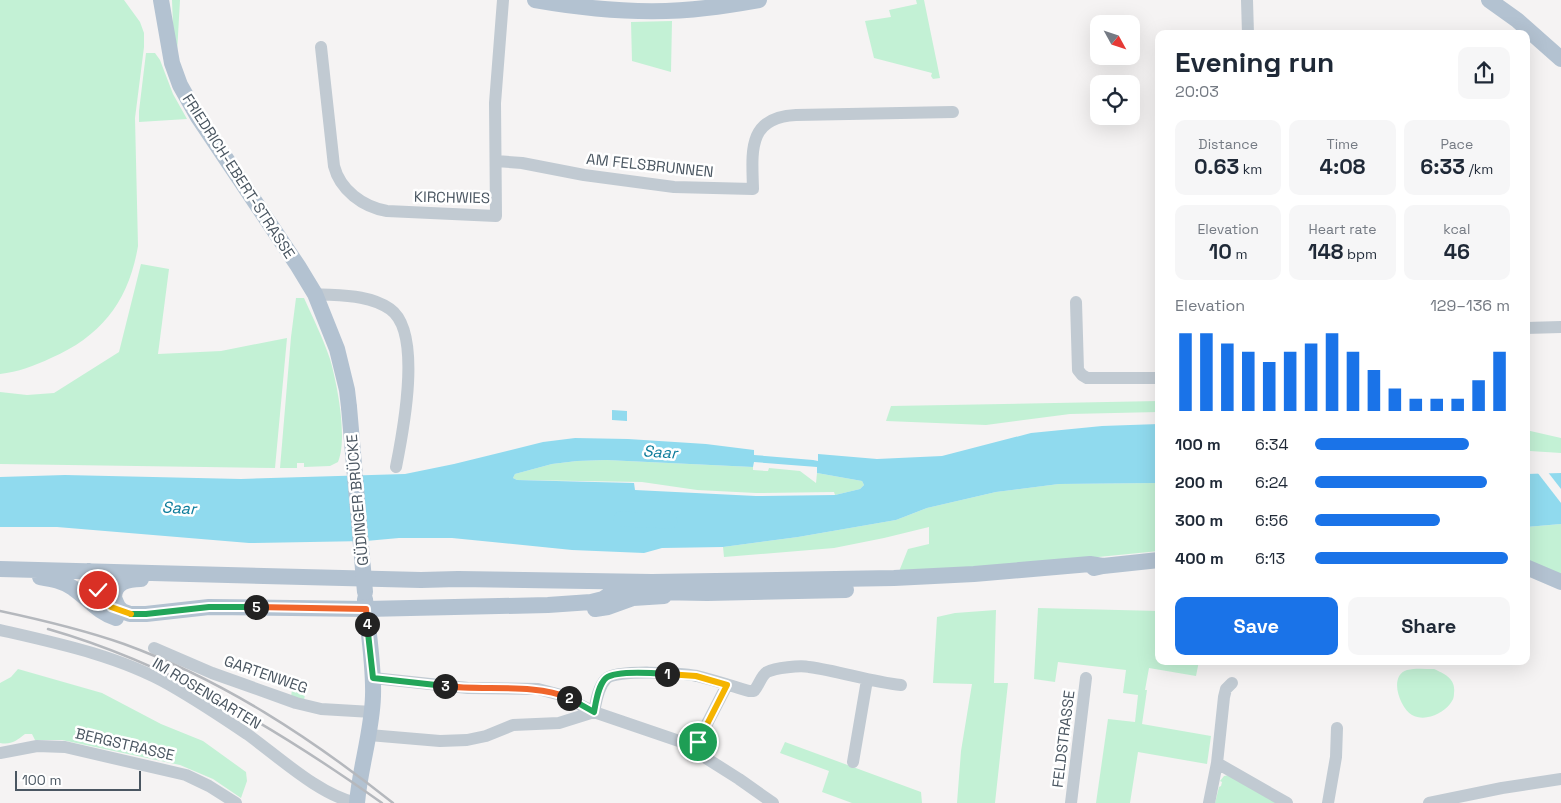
<!DOCTYPE html>
<html lang="en">
<head>
<meta charset="utf-8">
<style>
  body { margin:0; font-family:"Space Grotesk",sans-serif; background:#f6f6f7; color:#1f2937; height:100vh; display:flex; flex-direction:column; font-size:19px; white-space:nowrap }
  * { box-sizing:border-box; margin:0 }
  p { font-size:16px; color:#747a83 }
  .icon { flex:none; width:28px; height:28px; fill:none; stroke:currentColor; stroke-width:2; stroke-linecap:round; stroke-linejoin:round }
  .map { position:relative; flex:1; overflow:hidden }
  .drawer { position:absolute; left:1155px; top:30px; width:375px; height:635px; display:flex; flex-direction:column; background:#fff; border-radius:10px; box-shadow:0 5px 20px #0002 }
  .drawer>* { flex:none }
  .needle { width:32px; rotate:130deg }
  .fabs { position:absolute; left:1090px; top:15px; display:grid; gap:10px }
  .fabs a { display:grid; place-items:center; width:50px; height:50px; border-radius:10px; background:#fff; box-shadow:0 5px 20px #0002; font-size:25px }
  .scale { position:absolute; left:15px; bottom:12px; width:126px; box-sizing:border-box; padding-left:5px; border:2px solid #4a5661; border-top:0; font-size:14px; line-height:18px; white-space:nowrap; color:#4a5661; -webkit-text-stroke:4px #fff; paint-order:stroke }
  .pin { position:absolute; display:grid; place-items:center; width:42px; height:42px; color:#fff; margin:-21px; border:2px solid #fff; border-radius:50%; box-shadow:0 1px 5px #0007 }
  .km { position:absolute; width:25px; height:25px; margin:-12px; border-radius:50%; background:#222; color:#fff; font-size:14px; line-height:25px; text-align:center }
  .round { display:grid; place-items:center; flex:none; width:52px; height:52px; border-radius:10px; background:#f6f6f7 }
  .overview { display:flex; align-items:center; justify-content:space-between; height:85px; padding:0 20px }
  h1 { font-size:28px; font-weight:800; line-height:38px }
  .stats { display:grid; grid-template-columns:repeat(3,1fr); gap:8px; height:85px; padding:5px 20px }
  .stats div { display:grid; align-content:center; border-radius:10px; background:#f6f6f7; text-align:center }
  .stats b { font-size:21px; font-weight:800 }
  .stats small { font-size:14px; font-weight:400 }
  .stats p { font-size:14px }
  .chart { height:140px; padding:10px 20px }
  .chart p { display:flex; justify-content:space-between }
  .chart svg { width:100%; height:90px; margin-top:5px; stroke:#1a73e8; stroke-width:6 }
  .primary-button { display:flex; gap:10px; margin-top:auto; padding:10px 20px }
  .primary-button a { flex:1; height:58px; border-radius:10px; background:#1a73e8; color:#fff; font-size:20px; font-weight:800; line-height:58px; text-align:center }
  .primary-button a+a { background:#f6f6f7; color:#1f2937 }
  ul { padding:0 20px; list-style:none; font-size:16px }
  li { display:grid; grid-template-columns:80px 60px 1fr; align-items:center; height:38px }
  li i { height:12px; border-radius:6px; background:#1a73e8 }
  .map>svg:first-child { display:block }
</style>
</head>
<body>
<div class="map">
<svg width="1561" height="803" viewBox="0 0 1561 803">
  <rect width="100%" height="100%" fill="#f5f3f3"/>
  <path fill="#c3f1d5" d="M0 0H124L140 22 144 33V47L135 118 138 246C129 300 102 336 51 358 34 366 18 372 0 374Z
    M172 0H180L177 53 173 26Z
    M916 0H924L940 78 933 79 931 76 932 73 874 58 865 21 891 17 889 10 917 4Z
    M672 21 671 72 632 61 631 22Z
    M146 53H155L160 60 173 94 187 119 139 122V111Z
    M141 264 169 269 158 354 221 351 287 338 275 468 0 464V392L27 395 54 393 119 352Z
    M296 298H304C313 318 323 338 330 359 337 383 348 438 338 462L330 466 304 467V463H297V468H280L291 337Z
    M1159 401V412L1070 414 986 425 886 421 891 406Z
    M1526 430 1561 438V453L1530 451 1526 447Z
    M606 460 753 467V470L766 471H768L769 468 800 471 816 483 817 473 862 481 864 485 860 489 835 495 834 492 756 493 697 490 642 482 517 480 513 478 515 474 552 464 577 461Z
    M1159 483V551L1068 560 898 574 908 549 929 544V527L884 538 834 548 724 557 723 547 798 537 896 520 927 508 996 492 1059 484Z
    M1561 524V574L1526 560V527Z
    M1038 608 1159 611V661H1199L1196 676 1149 668 1145 690H1147L1142 724 1211 736 1207 764 1138 752 1130 803H1096L1108 719 1135 722 1138 695 1123 693 1126 670 1058 662 1055 682 1034 679Z
    M996 610 994 683H1008L995 803H957L961 751 972 684 933 683 937 617 955 613Z
    M18 669 102 693 161 724 203 741 246 772 247 781 241 798 213 779 180 765 62 740H35L32 734H25C16 741 11 745 0 743V683L11 677Z
    M1434 669C1445 674 1456 679 1454 693 1454 698 1453 700 1450 704 1442 714 1425 722 1412 715 1400 708 1388 676 1407 670 1415 668 1425 669 1434 669Z
    M293 682 306 683 304 702 291 697Z
    M785 742 921 792 922 803H852L822 792 829 771 780 753Z
    M1229 775 1281 803H1215L1219 787 1221 786 1222 782 1220 781 1224 776Z"/>
  <path fill="#90daee" fill-rule="evenodd" d="M612 410 627 411V421L612 420Z
    M1159 424V483L1059 484 996 492 927 508 896 520 798 537 723 547 662 548 644 553 572 550 452 538H399L366 541 249 543 57 527H0V477L65 475 241 479 405 474 454 464 543 442 575 438 628 439 706 444 754 450V455L813 460 818 461V454L877 459 942 456 1031 433 1102 426ZM606 460 753 467 754 462 817 467V473L862 481 864 485 860 489 835 495 756 496 635 490 634 483 517 480 513 478 515 474 552 464 577 461Z
    M1561 473V524L1526 527V474Z"/>
  <path fill="#f5f3f3" d="M1547 471 1561 489V503L1537 472Z"/>
  <g fill="none" stroke-linecap="round" stroke-linejoin="round">
    <path stroke="#90daee" stroke-width="15" d="M621 519 670 521"/>
    <path stroke="#c1cad2" stroke-width="12" d="M1247 0 1248 34
      M321 47 334 166C340 190 363 207 387 211L496 216 495 103 503 0
      M496 161 522 163 584 175 674 187 753 189C752 152 747 117 796 115L953 112
      M315 294C340 296 368 294 390 309 423 332 403 432 396 467
      M1076 302 1078 370 1082 375 1087 378H1159
      M1526 328 1561 327
      M0 630C57 643 119 656 170 685 196 700 222 717 247 734 279 757 318 794 356 803
      M154 648 212 673 296 703 321 709 372 712
      M373 678 468 688 538 689 561 695 594 712 679 741 739 779 773 803
      M594 712C596 702 598 687 606 679 615 669 682 673 697 676 714 680 732 686 749 691H754C759 685 761 676 767 672 775 668 800 665 809 667 840 671 870 682 901 685
      M369 735 440 741 467 740 486 736 513 725 559 723 594 712
      M694 749 727 685
      M0 753 37 746 65 747 186 775 209 786 236 803
      M853 762 867 680
      M1217 763 1287 803
      M1071 803 1086 678
      M1209 803 1217 763 1224 697 1226 689 1232 683
      M1328 803 1336 757 1337 728
      M1429 803 1502 788 1561 779"/>
    <path stroke="#b3c2d1" stroke-width="16" d="M161 0 172 63 180 85 198 117 298 266 315 294 337 349 347 390 349 407
      M535 0C592 10 649 15 706 8 724 6 742 3 759 0
      M1489 0 1517 20 1561 59
      M1526 567 1561 582
      M1094 568 1103 566 1159 560
      M0 569 421 580 458 579 652 582 894 578 974 574 1090 564 1103 566
      M89 571 98 590 111 607 130 614H146L209 607 366 609 548 605 591 602 603 599 623 586 633 585
      M40 577C52 579 63 581 73 588 88 598 98 613 116 618
      M653 592 707 593 846 590
      M595 609 608 607 633 598 664 596
      M123 612 118 607 114 598C114 582 128 579 141 579
      M357 803C360 767 372 732 373 696 374 664 368 631 365 599"/>
    <path stroke="#b5b8bd" stroke-width="2.5" d="M0 611C42 620 84 630 124 644 223 680 311 738 393 803
      M48 629C170 664 279 730 382 803"/>
    <path stroke="#b3c2d1" stroke-width="16" d="M349 407 365 592"/>
  </g>
  <g fill="none" stroke-linecap="round" stroke-linejoin="round">
    <defs>
      <path id="split-1" d="M667 674 696 676 727 685 698 742"/>
      <path id="split-2" d="M569 698 594 712C596 702 598 685 606 678 616 670 654 673 667 674"/>
      <path id="split-3" d="M445 686C484 691 534 683 569 698"/>
      <path id="split-4" d="M367 624 373 678 445 686"/>
      <path id="split-5" d="M256 607 366 609 367 624"/>
      <path id="split-6" d="M131 614H146L209 607H256"/>
      <path id="split-7" d="M98 590 111 607 131 614"/>
    </defs>
    <use href="#split-1" stroke="#fff" stroke-width="10"/>
    <use href="#split-2" stroke="#fff" stroke-width="10"/>
    <use href="#split-3" stroke="#fff" stroke-width="10"/>
    <use href="#split-4" stroke="#fff" stroke-width="10"/>
    <use href="#split-5" stroke="#fff" stroke-width="10"/>
    <use href="#split-6" stroke="#fff" stroke-width="10"/>
    <use href="#split-7" stroke="#fff" stroke-width="10"/>
    <use href="#split-1" stroke="#f5b400" stroke-width="6"/>
    <use href="#split-2" stroke="#22a559" stroke-width="6"/>
    <use href="#split-3" stroke="#f0652b" stroke-width="6"/>
    <use href="#split-4" stroke="#22a559" stroke-width="6"/>
    <use href="#split-5" stroke="#f0652b" stroke-width="6"/>
    <use href="#split-6" stroke="#22a559" stroke-width="6"/>
    <use href="#split-7" stroke="#f5b400" stroke-width="6"/>
  </g>
  <g text-anchor="middle" dominant-baseline="central" stroke-width="5" stroke-linejoin="round" paint-order="stroke">
    <g font-size="15" fill="#4a5661" stroke="#fff">
      <text transform="translate(650 165) rotate(6)">AM FELSBRUNNEN</text>
      <text transform="translate(239 176) rotate(57)">FRIEDRICH-EBERT-STRASSE</text>
      <text transform="translate(452 197) rotate(1)">KIRCHWIES</text>
      <text transform="translate(357 500) rotate(-95)">GÜDINGER BRÜCKE</text>
      <text transform="translate(266 674) rotate(19)">GARTENWEG</text>
      <text transform="translate(207 693) rotate(31)">IM ROSENGARTEN</text>
      <text transform="translate(1063 739) rotate(-83)">FELDSTRASSE</text>
      <text transform="translate(125 744) rotate(13)">BERGSTRASSE</text>
    </g>
    <g font-size="16" font-style="italic" fill="#0c7c9b" stroke="#fff">
      <text transform="translate(660 452) rotate(4)">Saar</text>
      <text transform="translate(179 508) rotate(3)">Saar</text>
    </g>
  </g>
</svg>
<div class="fabs">
<a><svg class="needle" viewBox="-14 -14 28 28"><path d="M0-13l5 13h-10z" fill="#e53935"/><path d="M0 13l5-13h-10z" fill="#747a83"/></svg></a>
<a><svg class="icon" aria-label="locate" viewBox="0 0 24 24"><circle cx="12" cy="12" r="6"/><path d="M12 2v4M12 18v4M2 12h4M18 12h4"/></svg></a>
</div>
<div class="scale">100 m</div>
<div class="pin" style="left:698px;top:742px;background:#1e9e55"><svg class="icon" aria-label="arrive" viewBox="0 0 24 24"><path d="M6 21V4h12l-3 4 3 4H6"/></svg></div>
<div class="pin" style="left:98px;top:590px;background:#d93025"><svg class="icon" aria-label="check" viewBox="0 0 24 24"><path d="M5 12l5 5 9-10"/></svg></div>
<b class="km" style="left:667px;top:674px">1</b>
<b class="km" style="left:569px;top:698px">2</b>
<b class="km" style="left:445px;top:686px">3</b>
<b class="km" style="left:367px;top:624px">4</b>
<b class="km" style="left:256px;top:607px">5</b>
<section class="drawer">
<div class="overview"><div><h1>Evening run</h1><p>20:03</p></div><a class="round"><svg class="icon" aria-label="share" viewBox="0 0 24 24"><path d="M12 15V3M7 8l5-5 5 5M5 13v7h14v-7"/></svg></a></div>
<div class="stats">
<div><p>Distance</p><b>0.63<small> km</small></b></div>
<div><p>Time</p><b>4:08</b></div>
<div><p>Pace</p><b>6:33<small> /km</small></b></div>
</div>
<div class="stats">
<div><p>Elevation</p><b>10<small> m</small></b></div>
<div><p>Heart rate</p><b>148<small> bpm</small></b></div>
<div><p>kcal</p><b>46</b></div>
</div>
<div class="chart"><p><span>Elevation</span>129–136 m</p>
<svg viewBox="0 0 160 44" preserveAspectRatio="none"><path d="M5 44V6M15 44V6M25 44V11M35 44V15M45 44V20M55 44V15M65 44V11M75 44V6M85 44V15M95 44V24M105 44V33M115 44V38M125 44V38M135 44V38M145 44V29M155 44V15"/></svg>
</div>
<ul>
<li><b>100 m</b>6:34<i style="width:79%"></i></li>
<li><b>200 m</b>6:24<i style="width:88%"></i></li>
<li><b>300 m</b>6:56<i style="width:64%"></i></li>
<li><b>400 m</b>6:13<i style="width:99%"></i></li>
</ul>
<div class="primary-button"><a>Save</a><a>Share</a></div>
</section>
</div>
</body>
</html>
